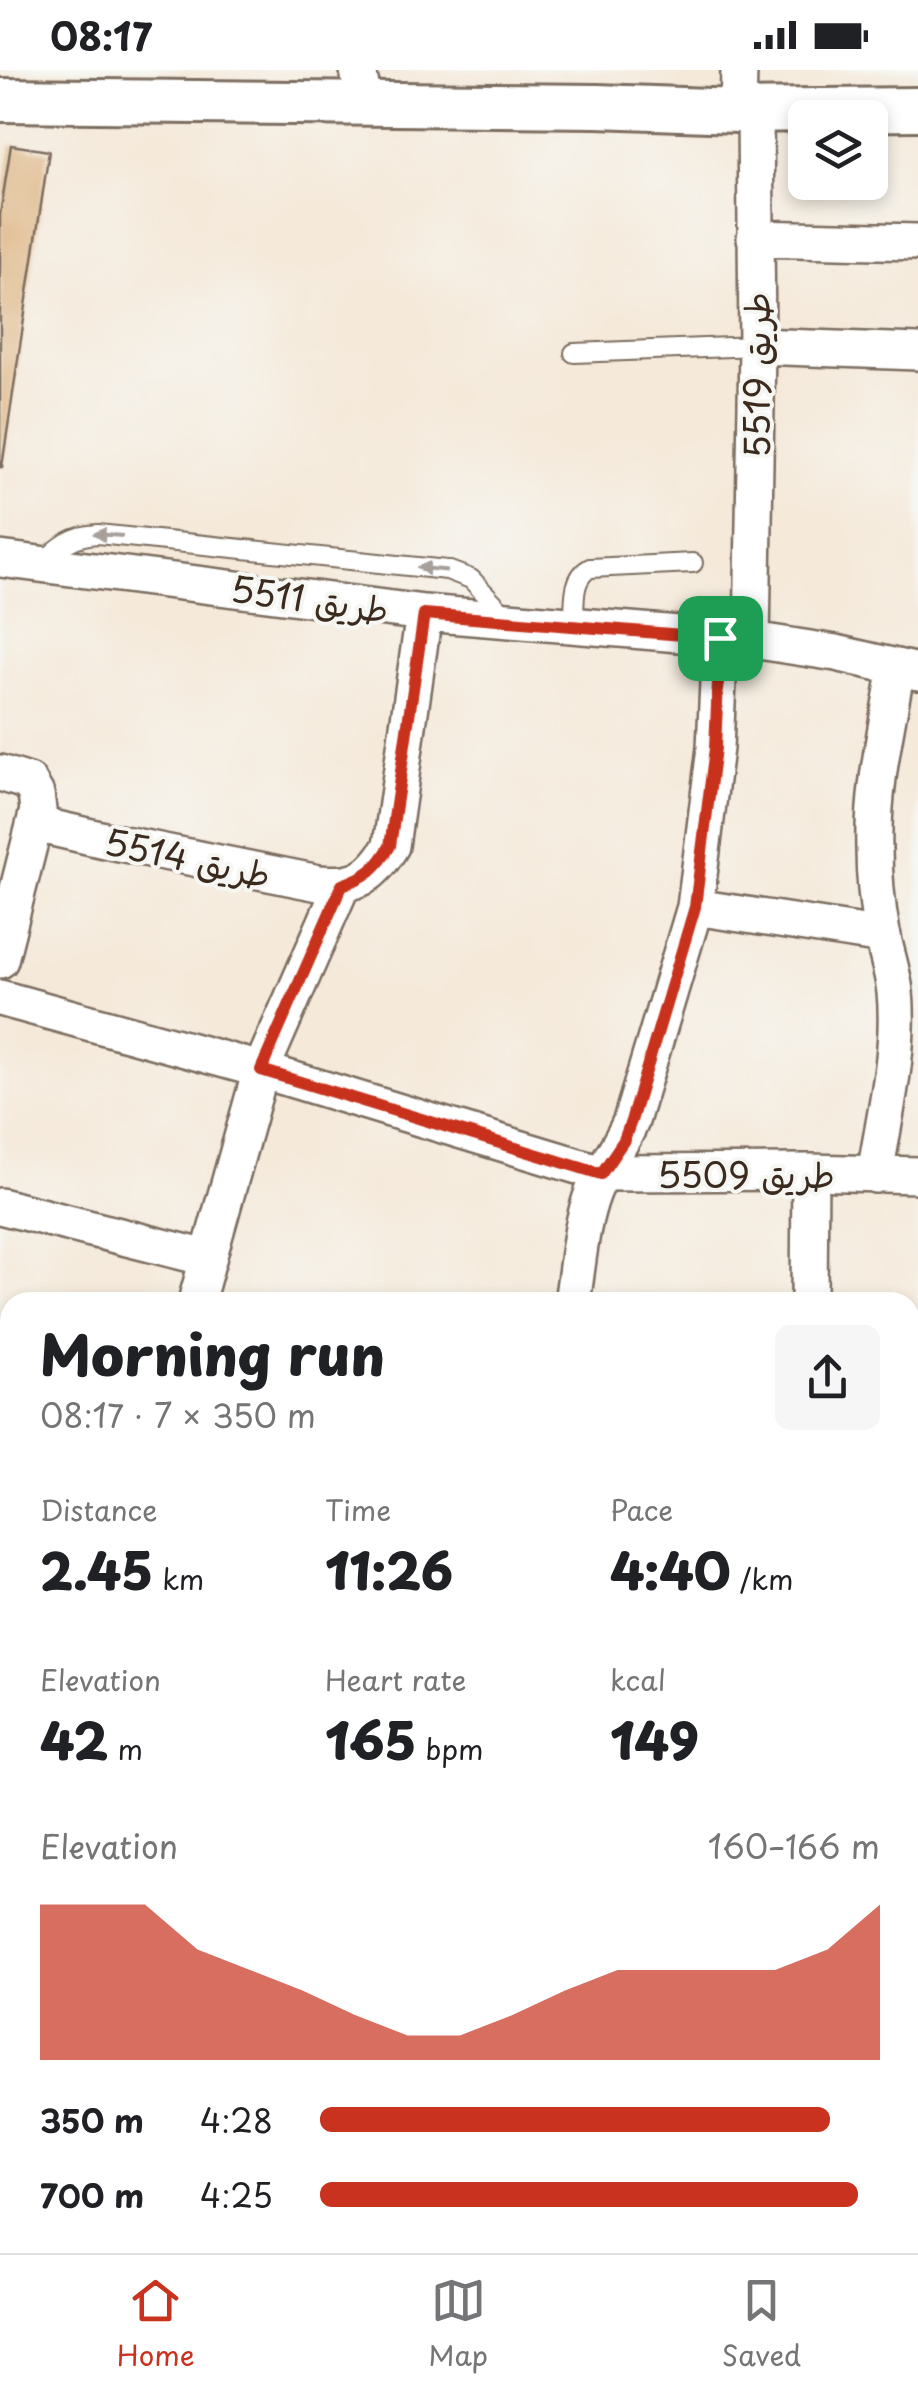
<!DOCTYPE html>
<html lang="en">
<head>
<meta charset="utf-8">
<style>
  body { margin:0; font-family:"Playpen Sans","Playpen Sans Arabic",sans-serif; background:#f6f6f6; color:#202124; height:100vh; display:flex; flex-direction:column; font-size:38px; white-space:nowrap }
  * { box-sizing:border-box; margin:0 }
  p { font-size:32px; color:#757577 }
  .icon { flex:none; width:55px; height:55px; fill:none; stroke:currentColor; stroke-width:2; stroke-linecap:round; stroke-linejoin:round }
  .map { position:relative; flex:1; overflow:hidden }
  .panel { position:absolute; left:0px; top:1222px; width:920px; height:962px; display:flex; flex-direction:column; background:#fff; border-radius:30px 30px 0 0; box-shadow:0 5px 15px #0003 }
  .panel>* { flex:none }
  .tools { position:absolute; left:788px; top:30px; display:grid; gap:20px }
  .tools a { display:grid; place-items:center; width:100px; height:100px; border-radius:15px; background:#fff; box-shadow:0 5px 15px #0003; font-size:50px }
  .pin { position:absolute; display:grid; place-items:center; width:85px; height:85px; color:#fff; margin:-42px; border-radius:20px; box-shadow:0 5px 15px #0006 }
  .round { display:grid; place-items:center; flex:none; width:105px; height:105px; border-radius:15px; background:#f6f6f6 }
  .headline { display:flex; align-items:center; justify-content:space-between; height:170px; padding:0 40px }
  h1 { font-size:55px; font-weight:800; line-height:75px }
  .metrics { display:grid; grid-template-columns:repeat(3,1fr); gap:15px; height:170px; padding:10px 40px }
  .metrics div { display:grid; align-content:center }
  .metrics b { font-size:50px; font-weight:800 }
  .metrics small { font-size:28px; font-weight:400 }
  .metrics p { font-size:28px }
  .chart { height:280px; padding:20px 40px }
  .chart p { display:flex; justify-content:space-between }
  .chart svg { width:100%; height:180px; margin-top:10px; fill:#c8321e; opacity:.7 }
  ul { padding:0 40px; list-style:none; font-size:32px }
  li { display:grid; grid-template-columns:160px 120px 1fr; align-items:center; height:75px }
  li i { height:25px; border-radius:12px; background:#c8321e }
  .status { display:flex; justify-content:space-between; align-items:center; height:70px; padding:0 50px; background:#fff; direction:ltr }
  .status svg { height:28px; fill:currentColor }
  .menu { display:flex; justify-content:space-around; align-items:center; height:140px; border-top:2px solid #e0e0e0; background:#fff; font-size:28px; color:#757577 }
  .menu a { display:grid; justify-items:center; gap:5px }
  .menu .on { color:#c8321e }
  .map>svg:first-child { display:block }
</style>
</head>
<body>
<div class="status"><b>08:17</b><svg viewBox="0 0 49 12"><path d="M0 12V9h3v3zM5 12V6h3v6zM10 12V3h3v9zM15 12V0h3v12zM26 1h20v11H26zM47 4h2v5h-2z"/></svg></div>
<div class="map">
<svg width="918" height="2183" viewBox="0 0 918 2183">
  <rect width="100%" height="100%" fill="#f6f6f2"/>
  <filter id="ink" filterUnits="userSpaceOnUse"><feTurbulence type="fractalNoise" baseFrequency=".01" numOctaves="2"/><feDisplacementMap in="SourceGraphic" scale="20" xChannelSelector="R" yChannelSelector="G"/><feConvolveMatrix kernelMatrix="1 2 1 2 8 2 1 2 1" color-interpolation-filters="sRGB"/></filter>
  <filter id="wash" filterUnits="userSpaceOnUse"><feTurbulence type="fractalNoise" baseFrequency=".0048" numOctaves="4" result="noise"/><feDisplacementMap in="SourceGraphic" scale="40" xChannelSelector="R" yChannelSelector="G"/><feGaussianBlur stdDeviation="2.25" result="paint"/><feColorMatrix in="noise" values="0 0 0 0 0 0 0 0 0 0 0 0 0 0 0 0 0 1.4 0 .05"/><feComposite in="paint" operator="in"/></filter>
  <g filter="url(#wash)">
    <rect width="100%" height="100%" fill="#f5e9d9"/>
    <g id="blocks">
      <path fill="#dfb787" d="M11 75 49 81 2 397H0V145Z"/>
    </g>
  </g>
  <g filter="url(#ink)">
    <use href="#blocks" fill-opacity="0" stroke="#7c6d5f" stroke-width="2.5"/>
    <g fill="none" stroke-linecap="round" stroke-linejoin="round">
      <defs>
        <path id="service" d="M574 283 757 276
          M42 494C59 476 73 465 98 464L447 500 471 509 509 549
          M574 555C575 535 571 508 590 498L693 493"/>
        <path id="minor" d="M358 0 364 32
          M738 41 739 0
          M755 168 918 172
          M757 276 918 282
          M0 489 424 543 752 570 836 583 918 602
          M752 570 757 276 755 40
          M0 703 29 712 36 724 38 740 0 890
          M35 754 109 771 319 813C356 816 371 809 391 776L424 543
          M695 837 883 866
          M0 928 261 1000 601 1103 810 1102 918 1105
          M875 1105C884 1047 901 981 895 922 893 902 886 883 882 863 877 835 874 807 874 779 872 718 887 656 897 597
          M0 1136 207 1188
          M196 1232 261 1000 342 815
          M572 1232C578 1196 580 1156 593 1122 603 1097 621 1076 631 1051L695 837 715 678 720 568
          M809 1232 810 1102
          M910 1292 918 1293
          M0 1457 10 1459
          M0 1824 10 1820
          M910 1879 918 1849
          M239 2183 240 2175
          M582 2183 584 2175
          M832 2183 834 2175"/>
        <path id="tertiary" d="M0 30 597 36 738 41 918 39
          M0 2076H10
          M501 2175 531 2183"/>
      </defs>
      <use href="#service" stroke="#7c6d5f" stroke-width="22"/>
      <use href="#minor" stroke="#7c6d5f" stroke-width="40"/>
      <use href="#tertiary" stroke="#7c6d5f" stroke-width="48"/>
      <use href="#service" stroke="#fff" stroke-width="18"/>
      <use href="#minor" stroke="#fff" stroke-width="35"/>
      <use href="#tertiary" stroke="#fff" stroke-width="42"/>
    </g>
    <defs><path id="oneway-solid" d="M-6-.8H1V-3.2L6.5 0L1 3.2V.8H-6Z" transform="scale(2.5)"/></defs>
    <g fill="#a79f9a">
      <use href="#oneway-solid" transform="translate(108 465) rotate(-176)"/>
      <use href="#oneway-solid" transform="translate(432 499) rotate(-174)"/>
    </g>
  </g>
  <g fill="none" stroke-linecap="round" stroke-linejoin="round" filter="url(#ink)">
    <defs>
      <path id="route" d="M424 544 720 568 715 678 695 837 631 1051 624 1070 601 1104 261 1000 342 815C366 807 378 798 390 776Z"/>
    </defs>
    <use href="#route" stroke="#fff" stroke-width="20"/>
    <use href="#route" stroke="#c8321e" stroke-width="12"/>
  </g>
  <g text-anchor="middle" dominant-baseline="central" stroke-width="8" stroke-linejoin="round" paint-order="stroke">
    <g font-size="35" fill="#3b2a1e" stroke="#f6f6f2">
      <text transform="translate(755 305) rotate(-90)">طريق 5519</text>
      <text transform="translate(310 528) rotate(8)">طريق 5511</text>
      <text transform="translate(188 787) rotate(12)">طريق 5514</text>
      <text x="746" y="1103">طريق 5509</text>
    </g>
  </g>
</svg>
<div class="tools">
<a><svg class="icon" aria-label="layers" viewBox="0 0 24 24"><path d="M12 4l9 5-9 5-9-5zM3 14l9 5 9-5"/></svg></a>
</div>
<div class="pin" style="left:720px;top:568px;background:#1e9e55"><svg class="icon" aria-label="arrive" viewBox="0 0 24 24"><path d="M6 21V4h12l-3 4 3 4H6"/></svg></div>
<section class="panel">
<div class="headline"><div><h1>Morning run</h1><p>08:17 · 7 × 350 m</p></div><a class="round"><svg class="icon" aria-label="share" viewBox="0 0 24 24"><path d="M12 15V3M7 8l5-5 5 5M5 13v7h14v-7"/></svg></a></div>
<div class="metrics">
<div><p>Distance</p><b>2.45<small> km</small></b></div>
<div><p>Time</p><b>11:26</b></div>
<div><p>Pace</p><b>4:40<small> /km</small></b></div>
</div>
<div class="metrics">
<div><p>Elevation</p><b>42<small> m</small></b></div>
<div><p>Heart rate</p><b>165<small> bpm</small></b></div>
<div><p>kcal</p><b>149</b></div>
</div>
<div class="chart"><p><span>Elevation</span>160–166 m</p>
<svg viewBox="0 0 160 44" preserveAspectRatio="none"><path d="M0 44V6L10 6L20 6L30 17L40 22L50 27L60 33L70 38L80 38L90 33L100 27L110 22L120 22L130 22L140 22L150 17L160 6V44z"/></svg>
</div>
<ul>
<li><b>350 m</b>4:28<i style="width:91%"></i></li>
<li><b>700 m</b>4:25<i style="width:96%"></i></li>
</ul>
</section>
</div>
<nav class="menu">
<a class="on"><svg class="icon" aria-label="home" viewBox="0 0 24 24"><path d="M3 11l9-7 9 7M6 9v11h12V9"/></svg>Home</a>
<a><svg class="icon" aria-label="map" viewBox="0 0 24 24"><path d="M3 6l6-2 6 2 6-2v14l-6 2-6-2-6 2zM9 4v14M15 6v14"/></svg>Map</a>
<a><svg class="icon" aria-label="saved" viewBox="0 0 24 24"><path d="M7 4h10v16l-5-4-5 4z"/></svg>Saved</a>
</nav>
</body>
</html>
